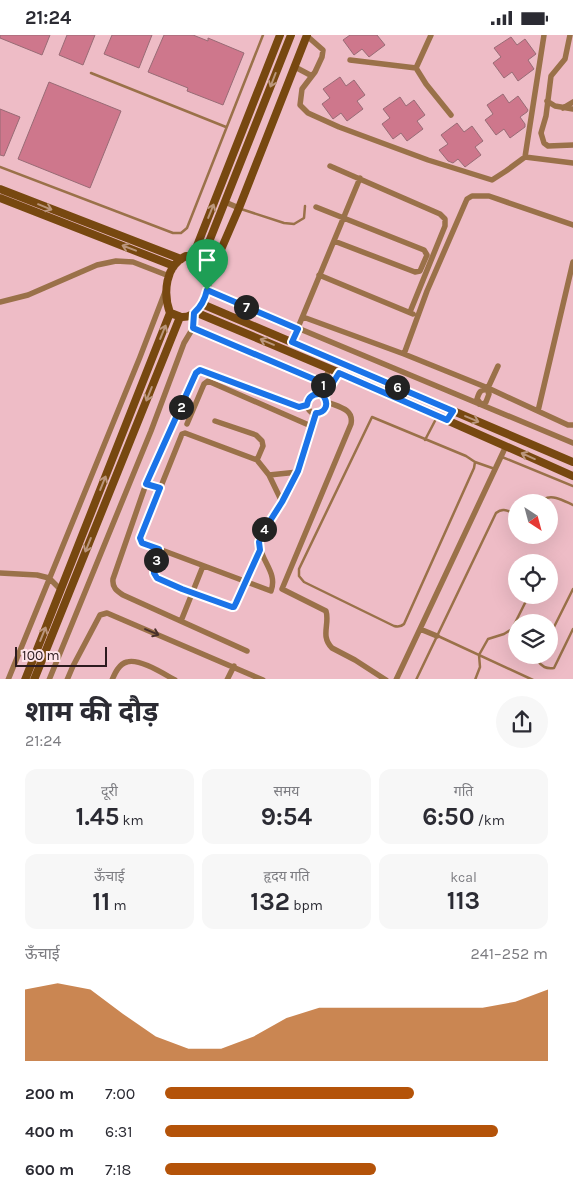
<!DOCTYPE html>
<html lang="hi">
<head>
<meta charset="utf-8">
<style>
  body { margin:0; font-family:Karla,"Noto Sans Devanagari",sans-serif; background:#f7f7f7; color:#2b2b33; height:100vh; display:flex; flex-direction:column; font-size:19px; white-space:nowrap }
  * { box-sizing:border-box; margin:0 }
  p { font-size:16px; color:#7c7c81 }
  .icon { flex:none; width:28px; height:28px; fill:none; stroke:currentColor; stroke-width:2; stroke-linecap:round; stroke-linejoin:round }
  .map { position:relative; height:644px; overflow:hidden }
  .drawer { display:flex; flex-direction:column; background:#fff; flex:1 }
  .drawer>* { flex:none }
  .needle { width:32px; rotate:144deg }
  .tools { position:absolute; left:508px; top:459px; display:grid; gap:10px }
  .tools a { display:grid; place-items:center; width:50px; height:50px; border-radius:50%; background:#fff; box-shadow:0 5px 20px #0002; font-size:25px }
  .scale { position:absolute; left:15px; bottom:12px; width:92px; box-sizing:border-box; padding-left:5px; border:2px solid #2d1b1f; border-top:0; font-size:14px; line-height:18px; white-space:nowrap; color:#2d1b1f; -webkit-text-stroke:4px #ffe4e9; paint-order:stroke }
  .pin { position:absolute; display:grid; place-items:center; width:42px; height:42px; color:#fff; margin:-51px -21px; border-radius:50% 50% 50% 0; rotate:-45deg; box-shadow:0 0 5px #0007 }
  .pin .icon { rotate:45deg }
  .km { position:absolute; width:25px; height:25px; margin:-12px; border-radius:50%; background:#222; color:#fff; font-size:14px; line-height:25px; text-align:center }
  .round { display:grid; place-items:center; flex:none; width:52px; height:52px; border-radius:26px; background:#f7f7f7 }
  .headline { display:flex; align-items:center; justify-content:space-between; height:85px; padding:0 25px }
  h1 { font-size:28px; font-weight:700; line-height:38px }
  .stats { display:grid; grid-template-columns:repeat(3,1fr); gap:8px; height:85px; padding:5px 25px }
  .stats div { display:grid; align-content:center; border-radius:12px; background:#f7f7f7; text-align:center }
  .stats b { font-size:25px; font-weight:700 }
  .stats small { font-size:14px; font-weight:400 }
  .stats p { font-size:14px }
  .chart { height:140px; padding:10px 25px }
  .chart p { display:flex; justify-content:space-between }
  .chart svg { width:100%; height:90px; margin-top:5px; fill:#b45309; opacity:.7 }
  ul { padding:0 25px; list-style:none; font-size:16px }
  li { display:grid; grid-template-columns:80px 60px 1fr; align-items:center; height:38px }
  li i { height:12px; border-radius:6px; background:#b45309 }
  .status { display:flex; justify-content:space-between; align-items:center; height:35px; padding:0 25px; background:#fff; direction:ltr }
  .status svg { height:14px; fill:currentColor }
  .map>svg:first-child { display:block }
</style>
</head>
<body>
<div class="status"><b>21:24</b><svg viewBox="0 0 49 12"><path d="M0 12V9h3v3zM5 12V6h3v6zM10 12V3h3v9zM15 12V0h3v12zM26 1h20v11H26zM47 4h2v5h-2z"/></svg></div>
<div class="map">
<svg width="573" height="645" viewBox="0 0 573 645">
  <rect width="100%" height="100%" fill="#eebcc6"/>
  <path fill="#ce778c" stroke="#986b75" d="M0 0H50L42 20 0 3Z
    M67 0H95L83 30 59 20Z
    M112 0H152L139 33 104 19Z
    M164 0H193L208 6V3L244 18 223 70 187 56 188 53 148 37Z
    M350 0H377L385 10 369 22 362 14 354 20 343 5Z
    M511 2 517 10 525 4 536 19 528 25 534 34 518 46 512 37 504 43 493 28 501 22 494 13Z
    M340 42 346 51 354 45 365 60 357 66 363 74 347 86 341 78 333 84 322 69 330 63 323 54Z
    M49 47 121 76 90 153 18 124Z
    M503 59 509 68 518 61 528 75 527 77 520 82 525 89V92L510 103 504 94 496 100 485 85 493 79 487 70Z
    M400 62 406 71 414 65 425 80 417 86 423 94 407 106 401 98 393 104 382 89 390 83 383 74Z
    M0 74 20 82 4 121 0 120Z
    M457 88 464 97 472 91 483 106 475 112 481 120 465 132 458 124 453 128 448 126 439 115 448 109 441 100Z"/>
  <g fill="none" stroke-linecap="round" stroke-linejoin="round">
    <path stroke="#9a7149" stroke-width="2.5" d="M91 38 226 92
      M0 132 173 198H181L187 193 263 0
      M241 174 284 188 294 189 304 183 305 171
      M194 294 329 351
      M372 382 466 421 475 427 474 433 404 589C401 592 398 592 394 591L304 547 299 541V534Z
      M425 405 437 382
      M502 422 573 451
      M475 427 495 434
      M543 468 544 464C553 459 564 466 573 470
      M544 528V527
      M438 601 533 645
      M549 602 573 554
      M540 620 537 625C542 632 546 634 554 633L573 594
      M416 645 496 478C503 472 508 476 516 479
      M475 645 480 632 479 620 488 604 504 599 512 594 529 560"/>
    <path stroke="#9a7149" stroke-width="5.5" d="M431 0 416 33 426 49 451 80
      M570 0 565 24 551 41 546 81 541 98 544 108 548 111 573 110
      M307 1 323 15 322 22 315 37 302 54 300 70 308 78 339 92 428 125 492 145 506 136 525 122 544 0
      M350 25 416 33
      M295 32 312 41
      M547 66 555 71 573 74
      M563 73 573 67
      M525 122 573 128
      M330 131 440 179 445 184V191L410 277
      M225 167 239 173
      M316 172 424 215 427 220 420 236 415 237 334 206
      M319 240 413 279
      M207 255 573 408
      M0 267 28 260 97 230 116 226 133 227 169 241
      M303 282 404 319 488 353 568 390H573
      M292 307 360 143
      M404 319 427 256 467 164 472 161H489L573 190
      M487 355 498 331
      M319 359 329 334
      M307 369a10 10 0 1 1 20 0a10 10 0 1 1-20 0Z
      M324 362 339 338
      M327 367C339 372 354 374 351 389L282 554 326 576C330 589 320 601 332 613L355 625 386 645
      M480 368 483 369 486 367 489 359 487 355
      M479 369 480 368 477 364C479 358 480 354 487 355
      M538 376 573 227
      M215 386 256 400 262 406 263 411 257 425 269 440 298 437
      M187 389 204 349 208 346 311 391 316 378
      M257 425 185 398 182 399 145 491 140 503 141 506 159 514 271 556C279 535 255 523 261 501L282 467 298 437 311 391
      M269 440 282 467
      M159 514C156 524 152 533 157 543L182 554 231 572 234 571 237 568 260 515
      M0 538 37 540 49 543 61 555
      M181 586 203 531
      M420 594 437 601
      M247 616 123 560C117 556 112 553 113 544L146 449 197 336 200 335 295 371 302 372 307 370
      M8 645 140 322 165 257
      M49 645 151 396 184 308 193 293 194 278
      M67 645 73 631 100 580 107 578 263 645
      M112 645C115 638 119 629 127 627 139 623 164 639 175 645
      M227 645 234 631
      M396 645 506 411"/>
    <path stroke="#774810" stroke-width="8" d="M0 154 181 224
      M0 163 174 231
      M186 221C220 222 210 284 181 282 178 281 174 279 170 278 163 259 165 230 186 221Z
      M193 221 280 0
      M201 227 291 0
      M207 247 239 173 307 0
      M202 269 573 427
      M195 277 347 341 573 441
      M25 645 170 278
      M34 645 180 282"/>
  </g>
  <defs><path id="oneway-shaft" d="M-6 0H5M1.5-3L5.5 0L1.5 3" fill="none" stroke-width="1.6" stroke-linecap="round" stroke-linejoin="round" transform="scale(1.25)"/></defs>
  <g stroke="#bb967c">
    <use href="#oneway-shaft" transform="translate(273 45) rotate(111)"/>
    <use href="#oneway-shaft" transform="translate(45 172) rotate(22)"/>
    <use href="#oneway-shaft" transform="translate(211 176) rotate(-68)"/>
    <use href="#oneway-shaft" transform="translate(129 213) rotate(-159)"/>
    <use href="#oneway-shaft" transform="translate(163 297) rotate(-68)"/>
    <use href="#oneway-shaft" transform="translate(267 307) rotate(-157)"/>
    <use href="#oneway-shaft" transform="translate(149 359) rotate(112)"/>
    <use href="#oneway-shaft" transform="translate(472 384) rotate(23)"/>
    <use href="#oneway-shaft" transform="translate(528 421) rotate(-156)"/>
    <use href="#oneway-shaft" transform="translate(103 448) rotate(-68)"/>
    <use href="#oneway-shaft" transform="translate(88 510) rotate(112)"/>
    <use href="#oneway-shaft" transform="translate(43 599) rotate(-68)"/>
  </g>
  <use stroke="#48302a" href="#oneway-shaft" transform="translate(152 597) rotate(23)"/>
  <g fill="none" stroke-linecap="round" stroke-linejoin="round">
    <defs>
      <path id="route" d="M207 255 298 294 292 307 453 376 447 385 339 338 324 362C329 370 325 378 316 378L298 436 282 467 263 497 259 507 260 515 236 568 234 572H232L182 554 157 543 154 538V531L159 514 142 508 140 503 160 453 146 449 196 338 200 335 299 372 307 370C308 363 312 359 319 359L323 348 193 293 194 278C201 272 205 264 207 255Z"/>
    </defs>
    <use href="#route" stroke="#fff" stroke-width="10"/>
    <use href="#route" stroke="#1a73e8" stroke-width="6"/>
  </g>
</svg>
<div class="tools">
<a><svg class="needle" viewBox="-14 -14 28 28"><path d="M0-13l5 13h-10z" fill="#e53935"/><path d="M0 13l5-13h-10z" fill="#7c7c81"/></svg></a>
<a><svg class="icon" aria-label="locate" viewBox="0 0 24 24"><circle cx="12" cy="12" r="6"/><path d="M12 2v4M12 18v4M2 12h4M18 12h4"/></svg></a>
<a><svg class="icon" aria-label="layers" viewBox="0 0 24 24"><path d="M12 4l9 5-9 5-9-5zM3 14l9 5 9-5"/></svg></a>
</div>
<div class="scale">100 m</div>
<div class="pin" style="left:207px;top:255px;background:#1e9e55"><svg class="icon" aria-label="arrive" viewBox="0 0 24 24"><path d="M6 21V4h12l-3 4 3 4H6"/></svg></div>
<b class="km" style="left:323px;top:350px">1</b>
<b class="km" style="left:181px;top:372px">2</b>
<b class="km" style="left:156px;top:525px">3</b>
<b class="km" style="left:264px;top:494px">4</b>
<b class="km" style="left:397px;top:352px">6</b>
<b class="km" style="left:246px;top:272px">7</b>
</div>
<section class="drawer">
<div class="headline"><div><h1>शाम की दौड़</h1><p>21:24</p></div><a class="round"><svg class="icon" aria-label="share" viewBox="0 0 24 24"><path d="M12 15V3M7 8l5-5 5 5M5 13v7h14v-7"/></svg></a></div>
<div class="stats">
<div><p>दूरी</p><b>1.45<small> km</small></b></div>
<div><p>समय</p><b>9:54</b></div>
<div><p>गति</p><b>6:50<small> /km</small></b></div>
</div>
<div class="stats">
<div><p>ऊँचाई</p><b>11<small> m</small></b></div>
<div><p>हृदय गति</p><b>132<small> bpm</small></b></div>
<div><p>kcal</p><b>113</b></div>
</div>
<div class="chart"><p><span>ऊँचाई</span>241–252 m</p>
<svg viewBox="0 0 160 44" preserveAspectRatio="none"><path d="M0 44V9L10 6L20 9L30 21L40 32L50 38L60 38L70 32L80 23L90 18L100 18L110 18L120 18L130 18L140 18L150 15L160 9V44z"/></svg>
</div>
<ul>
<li><b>200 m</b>7:00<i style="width:65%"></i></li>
<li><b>400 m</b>6:31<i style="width:87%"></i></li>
<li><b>600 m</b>7:18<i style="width:55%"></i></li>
</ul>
</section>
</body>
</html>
